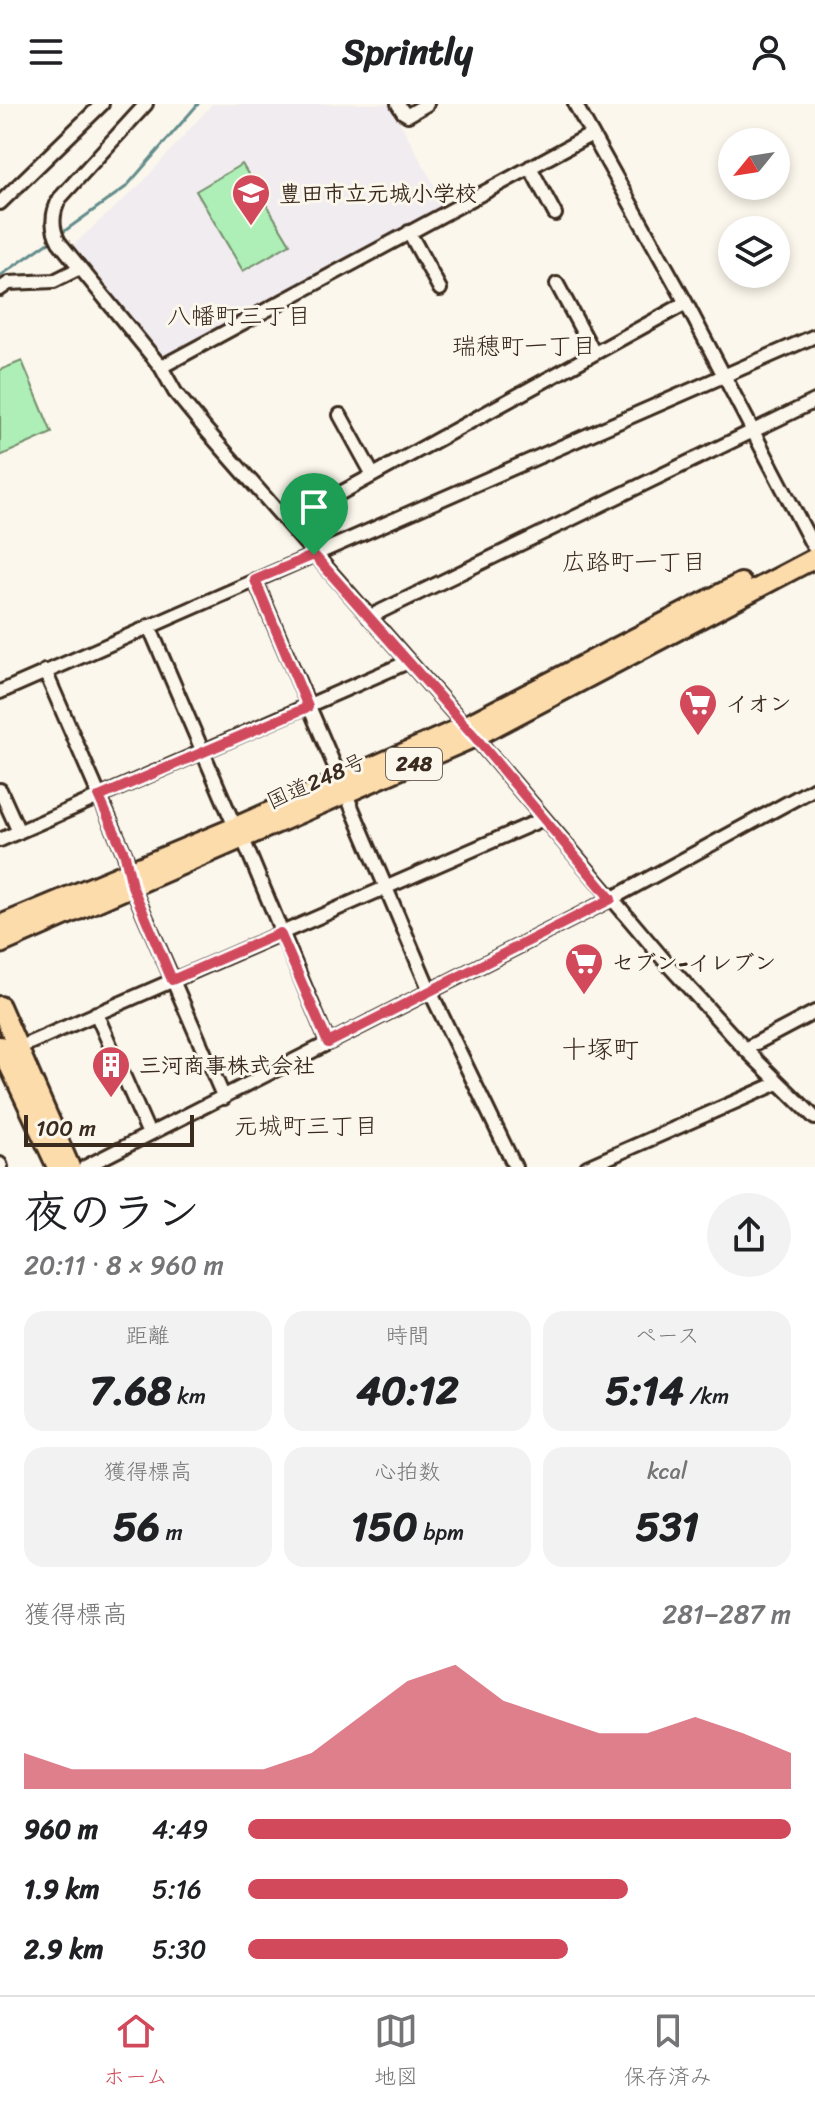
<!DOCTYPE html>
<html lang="ja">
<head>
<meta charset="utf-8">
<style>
  body { margin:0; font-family:Sriracha,"Klee One",sans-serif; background:#f2f2f2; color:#202124; height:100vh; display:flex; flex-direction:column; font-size:30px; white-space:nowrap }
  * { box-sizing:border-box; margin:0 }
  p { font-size:26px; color:#757577 }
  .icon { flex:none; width:44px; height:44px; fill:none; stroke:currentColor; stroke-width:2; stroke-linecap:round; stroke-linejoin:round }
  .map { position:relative; height:1063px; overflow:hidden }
  .panel { display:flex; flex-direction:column; background:#fff; flex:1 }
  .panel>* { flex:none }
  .needle { width:52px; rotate:240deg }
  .controls { position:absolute; left:718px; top:24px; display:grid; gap:16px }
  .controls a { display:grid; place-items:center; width:72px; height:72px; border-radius:50%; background:#fff; box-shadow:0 4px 12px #0003; font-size:40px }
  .scale { position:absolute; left:24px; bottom:20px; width:170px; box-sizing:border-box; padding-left:8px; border:4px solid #3b2a1e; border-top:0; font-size:22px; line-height:28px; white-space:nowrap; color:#3b2a1e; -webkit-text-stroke:6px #fbf7ec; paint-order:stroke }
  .pin { position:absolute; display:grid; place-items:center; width:68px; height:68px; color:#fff; margin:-82px -34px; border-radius:50% 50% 50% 0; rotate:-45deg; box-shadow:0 0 8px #0007 }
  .pin .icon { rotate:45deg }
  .round { display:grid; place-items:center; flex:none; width:84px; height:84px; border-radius:42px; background:#f2f2f2 }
  .head { display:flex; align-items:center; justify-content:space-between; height:136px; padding:0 24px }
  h1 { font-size:44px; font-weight:700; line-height:60px }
  .metrics { display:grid; grid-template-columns:repeat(3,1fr); gap:12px; height:136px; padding:8px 24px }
  .metrics div { display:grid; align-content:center; border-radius:20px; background:#f2f2f2; text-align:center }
  .metrics b { font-size:40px; font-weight:700 }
  .metrics small { font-size:22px; font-weight:400 }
  .metrics p { font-size:22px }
  .chart { height:224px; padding:16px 24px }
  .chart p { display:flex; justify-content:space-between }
  .chart svg { width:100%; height:144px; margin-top:8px; fill:#d1495b; opacity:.7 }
  ul { padding:0 24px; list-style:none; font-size:26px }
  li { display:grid; grid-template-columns:128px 96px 1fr; align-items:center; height:60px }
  li i { height:20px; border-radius:10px; background:#d1495b }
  header { display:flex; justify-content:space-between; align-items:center; height:104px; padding:0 24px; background:#fff; font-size:36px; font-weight:700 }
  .menu { display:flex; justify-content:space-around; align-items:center; height:112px; border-top:2px solid #e0e0e0; background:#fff; font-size:22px; color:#757577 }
  .menu a { display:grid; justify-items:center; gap:4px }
  .menu .selected { color:#d1495b }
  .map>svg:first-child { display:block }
</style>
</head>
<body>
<header><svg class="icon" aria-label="menu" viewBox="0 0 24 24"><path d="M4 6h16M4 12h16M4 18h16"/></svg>Sprintly<svg class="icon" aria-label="person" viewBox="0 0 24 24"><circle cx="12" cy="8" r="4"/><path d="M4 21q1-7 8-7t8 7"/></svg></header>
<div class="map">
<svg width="815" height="1063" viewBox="0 0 815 1063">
  <rect width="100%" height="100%" fill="#fbf7ec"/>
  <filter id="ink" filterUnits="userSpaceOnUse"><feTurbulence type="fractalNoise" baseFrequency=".0125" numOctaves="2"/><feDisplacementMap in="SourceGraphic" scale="16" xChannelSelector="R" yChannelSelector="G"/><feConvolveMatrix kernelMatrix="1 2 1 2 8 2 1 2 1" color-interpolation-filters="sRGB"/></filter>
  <g filter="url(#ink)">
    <path fill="#f0ecf0" d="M212 0H390L446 103 166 258 71 143 142 79Z"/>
    <path fill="#adefb7" stroke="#748c6a" stroke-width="2" d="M242 60 290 140 243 167 196 87Z
      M22 257 52 329 0 352V266Z"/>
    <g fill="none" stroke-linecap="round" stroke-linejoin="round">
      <path stroke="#638d8c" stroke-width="3" d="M59 131 126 83 198 0
        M0 172 53 135"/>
      <defs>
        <path id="minor" d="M146 0 60 94C52 108 51 123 59 138L161 263 175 288 207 327 475 633 670 863 745 945 815 1014
          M398 0 403 8 408 11 427 0
          M575 0 686 199 813 442
          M530 63 555 110
          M0 99 102 0
          M409 128 440 185
          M557 180 594 249
          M0 185 9 179 54 177 80 164
          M161 263 592 30
          M340 311 373 371
          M288 418 686 199
          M255 476 341 677
          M369 513 815 297
          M149 522 235 723
          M45 567 125 751 132 782 224 994
          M0 588 815 232
          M0 686 19 728
          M346 690 430 887 515 1063
          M243 735 328 939
          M0 736 408 558
          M96 909 149 1030
          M18 944 543 715
          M745 945 815 908
          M0 1060 1 1063
          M85 1063 611 795 815 684
          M587 1063 778 979"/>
        <path id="highway" d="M0 821 235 723 465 622 741 479
          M0 840 475 633 815 454
          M0 902 70 1063
          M0 942 57 1063"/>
      </defs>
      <use href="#minor" stroke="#3b2a1e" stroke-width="18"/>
      <use href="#highway" stroke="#3b2a1e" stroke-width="24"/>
      <use href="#minor" stroke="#fbf7ec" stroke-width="12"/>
      <use href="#highway" stroke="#fddcac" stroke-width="18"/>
    </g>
  </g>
  <g fill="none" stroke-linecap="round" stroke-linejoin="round" filter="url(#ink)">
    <defs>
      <path id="route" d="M314 451 475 633 611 795 328 939 280 829 172 876 132 782 125 751 99 693 308 603 255 476Z"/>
    </defs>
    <use href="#route" stroke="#fff" stroke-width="16"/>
    <use href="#route" stroke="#d1495b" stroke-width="10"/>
  </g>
  <defs>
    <symbol id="school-pin" viewBox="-11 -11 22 30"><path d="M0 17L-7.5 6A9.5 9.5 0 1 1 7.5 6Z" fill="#d1495b" stroke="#fbf7ec"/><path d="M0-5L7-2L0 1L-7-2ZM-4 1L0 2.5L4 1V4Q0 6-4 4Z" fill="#fff"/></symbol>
    <symbol id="supermarket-pin" viewBox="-11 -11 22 30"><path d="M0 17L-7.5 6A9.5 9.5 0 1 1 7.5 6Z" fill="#d1495b" stroke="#fbf7ec"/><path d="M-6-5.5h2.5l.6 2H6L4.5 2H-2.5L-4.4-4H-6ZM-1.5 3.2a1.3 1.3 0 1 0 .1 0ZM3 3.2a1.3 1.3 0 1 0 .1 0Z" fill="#fff"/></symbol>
    <symbol id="building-pin" viewBox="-11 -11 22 30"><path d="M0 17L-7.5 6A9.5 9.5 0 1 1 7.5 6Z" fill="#d1495b" stroke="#fbf7ec"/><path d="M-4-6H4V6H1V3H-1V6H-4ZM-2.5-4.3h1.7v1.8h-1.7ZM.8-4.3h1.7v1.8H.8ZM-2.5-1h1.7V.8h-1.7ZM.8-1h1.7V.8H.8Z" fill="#fff"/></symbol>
  </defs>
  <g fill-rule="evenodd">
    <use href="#school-pin" x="229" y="67" width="44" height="60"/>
    <use href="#supermarket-pin" x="676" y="577" width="44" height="60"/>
    <use href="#supermarket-pin" x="562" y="836" width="44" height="60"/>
    <use href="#building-pin" x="89" y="939" width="44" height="60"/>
  </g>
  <g text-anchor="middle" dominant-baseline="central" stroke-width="6" stroke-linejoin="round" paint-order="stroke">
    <rect fill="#fbf7ec" stroke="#75685c" stroke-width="2" x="386" y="644" width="56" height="32" rx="6"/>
    <g font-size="20" font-weight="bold" fill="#3b2a1e">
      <text x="414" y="660">248</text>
    </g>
    <g font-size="22" font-weight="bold" fill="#3b2a1e" stroke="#fbf7ec" text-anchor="start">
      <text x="279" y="89">豊田市立元城小学校</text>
      <text x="726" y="599">イオン</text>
      <text x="612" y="858">セブン-イレブン</text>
      <text x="139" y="961">三河商事株式会社</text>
    </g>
    <g font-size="22" fill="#3b2a1e" stroke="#fbf7ec">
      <text transform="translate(316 677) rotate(-24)">国道248号</text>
    </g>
    <g font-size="24" fill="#3b2a1e" stroke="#fbf7ec">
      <text x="239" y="212">八幡町三丁目</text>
      <text x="524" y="242">瑞穂町一丁目</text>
      <text x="634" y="458">広路町一丁目</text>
      <text x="306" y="1022">元城町三丁目</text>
    </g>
    <g font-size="26" fill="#3b2a1e" stroke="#fbf7ec">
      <text x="600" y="945">十塚町</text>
    </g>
  </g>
</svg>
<div class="controls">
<a><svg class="needle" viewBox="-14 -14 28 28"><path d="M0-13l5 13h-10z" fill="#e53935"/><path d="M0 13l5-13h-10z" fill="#757577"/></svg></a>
<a><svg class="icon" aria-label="layers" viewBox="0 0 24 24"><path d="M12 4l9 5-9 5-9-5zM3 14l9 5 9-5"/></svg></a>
</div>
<div class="scale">100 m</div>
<div class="pin" style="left:314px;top:451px;background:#1e9e55"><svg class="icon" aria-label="arrive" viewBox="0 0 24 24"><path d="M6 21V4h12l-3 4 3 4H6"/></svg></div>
</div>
<section class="panel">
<div class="head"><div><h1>夜のラン</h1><p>20:11 · 8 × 960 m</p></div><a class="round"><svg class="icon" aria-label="share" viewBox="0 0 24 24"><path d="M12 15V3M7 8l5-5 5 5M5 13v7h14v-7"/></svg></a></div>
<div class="metrics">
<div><p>距離</p><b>7.68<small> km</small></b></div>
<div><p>時間</p><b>40:12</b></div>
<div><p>ペース</p><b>5:14<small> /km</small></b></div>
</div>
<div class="metrics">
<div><p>獲得標高</p><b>56<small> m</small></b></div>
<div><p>心拍数</p><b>150<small> bpm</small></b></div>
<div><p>kcal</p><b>531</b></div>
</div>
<div class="chart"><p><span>獲得標高</span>281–287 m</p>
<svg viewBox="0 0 160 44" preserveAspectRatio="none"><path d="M0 44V33L10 38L20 38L30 38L40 38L50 38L60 33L70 22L80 11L90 6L100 17L110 22L120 27L130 27L140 22L150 27L160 33V44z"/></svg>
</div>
<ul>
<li><b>960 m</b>4:49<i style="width:100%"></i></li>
<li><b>1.9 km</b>5:16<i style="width:70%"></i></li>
<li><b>2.9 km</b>5:30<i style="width:59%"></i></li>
</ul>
</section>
<nav class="menu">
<a class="selected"><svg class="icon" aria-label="home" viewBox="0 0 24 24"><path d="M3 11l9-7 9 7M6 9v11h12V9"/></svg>ホーム</a>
<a><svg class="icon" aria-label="map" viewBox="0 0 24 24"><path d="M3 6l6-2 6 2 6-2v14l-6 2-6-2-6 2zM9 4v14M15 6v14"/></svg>地図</a>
<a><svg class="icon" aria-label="saved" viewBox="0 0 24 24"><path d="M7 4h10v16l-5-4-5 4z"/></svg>保存済み</a>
</nav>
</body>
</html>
